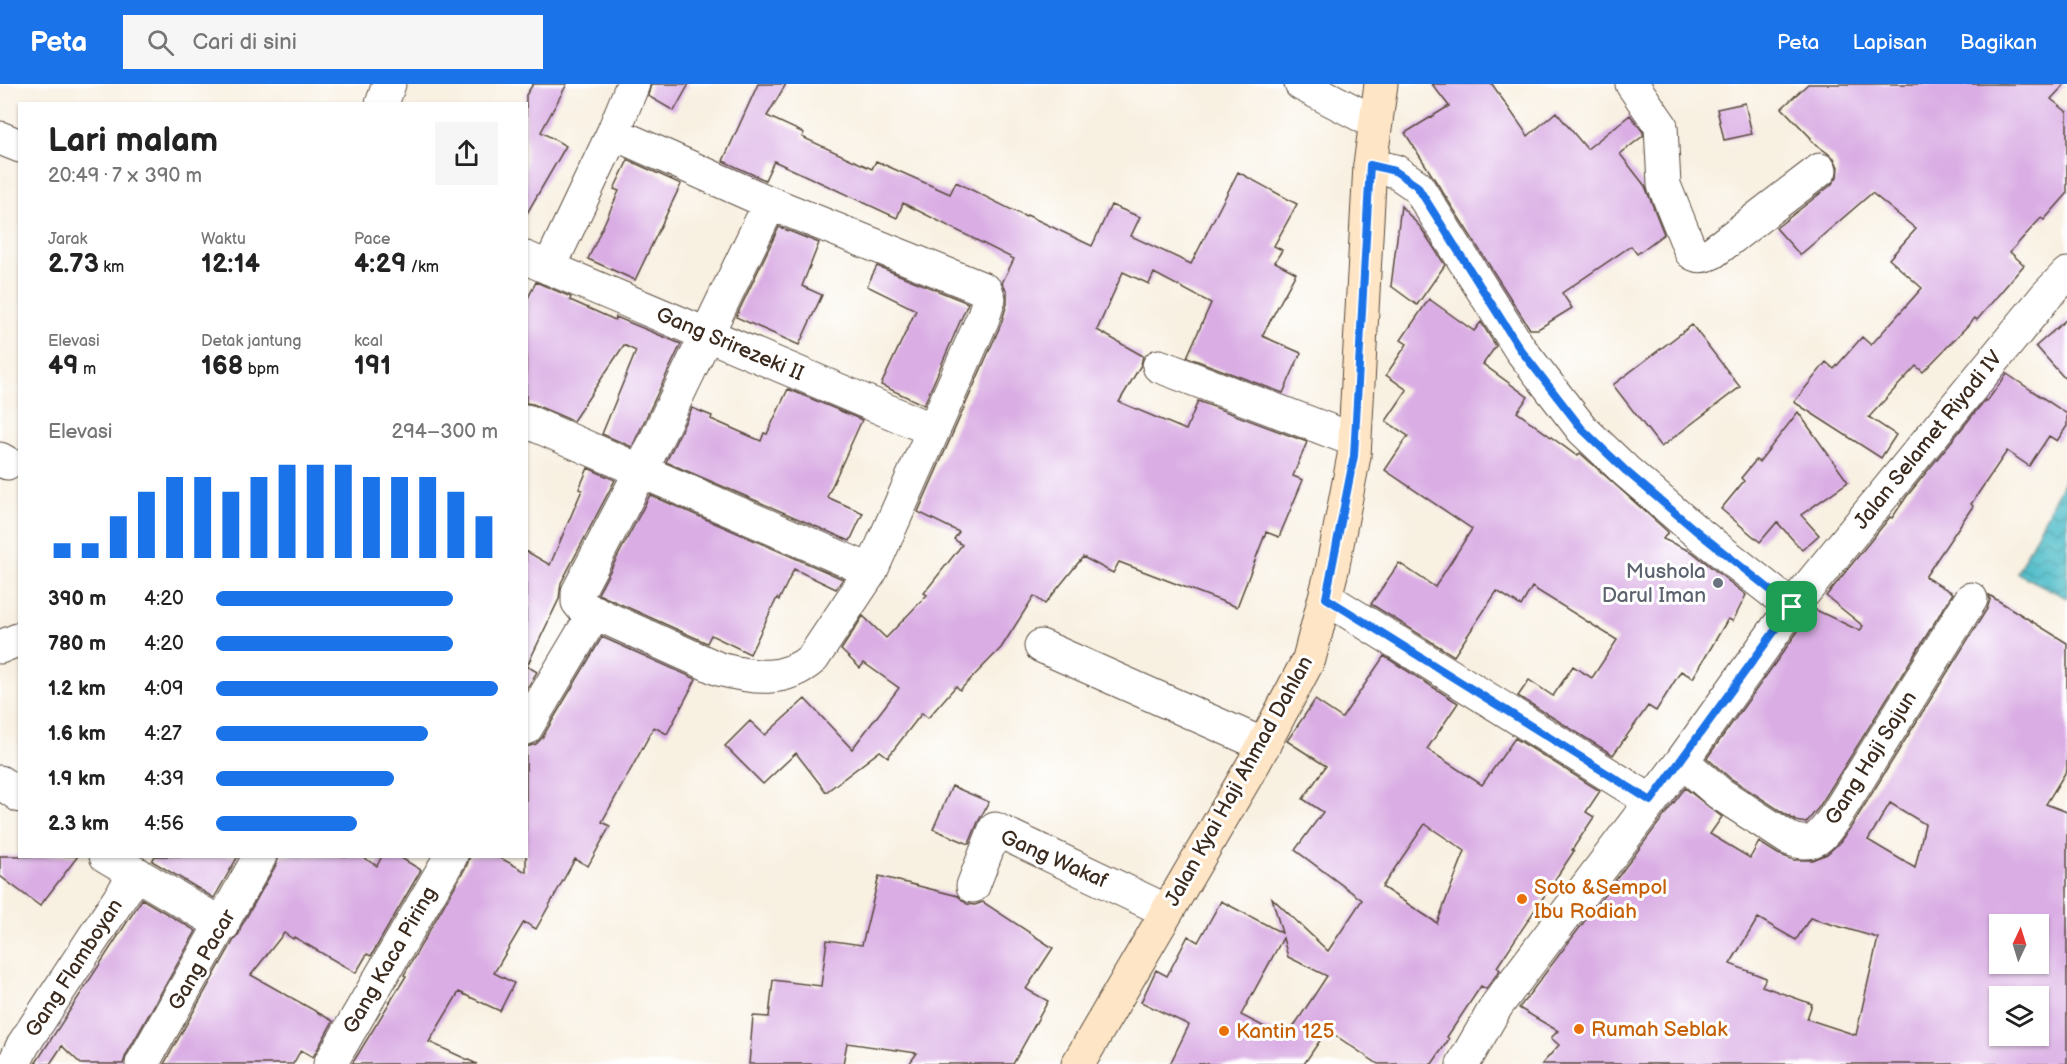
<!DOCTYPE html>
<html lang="id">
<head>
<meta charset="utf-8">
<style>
  body { margin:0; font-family:"Balsamiq Sans",sans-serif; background:#f6f6f6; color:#222; height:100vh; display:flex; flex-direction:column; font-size:22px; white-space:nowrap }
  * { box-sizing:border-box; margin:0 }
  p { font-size:20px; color:#767676 }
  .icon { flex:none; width:33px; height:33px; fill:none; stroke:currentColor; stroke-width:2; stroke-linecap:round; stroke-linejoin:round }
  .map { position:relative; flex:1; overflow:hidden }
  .details { position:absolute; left:18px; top:18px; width:510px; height:756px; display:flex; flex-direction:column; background:#fff; border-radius:0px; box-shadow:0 2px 4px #0004 }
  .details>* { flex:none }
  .needle { width:39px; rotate:4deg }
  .fabs { position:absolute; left:1989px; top:830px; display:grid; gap:12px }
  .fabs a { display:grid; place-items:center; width:60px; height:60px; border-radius:0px; background:#fff; box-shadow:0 2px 4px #0004; font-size:30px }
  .pin { position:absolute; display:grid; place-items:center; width:51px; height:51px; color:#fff; margin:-26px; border-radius:12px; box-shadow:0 3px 9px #0006 }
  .round { display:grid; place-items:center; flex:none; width:63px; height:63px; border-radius:0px; background:#f6f6f6 }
  .headline { display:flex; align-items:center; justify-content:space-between; height:102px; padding:0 30px }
  h1 { font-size:33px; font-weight:700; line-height:45px }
  .stats { display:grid; grid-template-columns:repeat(3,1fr); gap:9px; height:102px; padding:6px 30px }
  .stats div { display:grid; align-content:center }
  .stats b { font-size:26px; font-weight:700 }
  .stats small { font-size:16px; font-weight:400 }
  .stats p { font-size:16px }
  .chart { height:168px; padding:12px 30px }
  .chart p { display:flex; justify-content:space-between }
  .chart svg { width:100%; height:108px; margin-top:6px; stroke:#1a73e8; stroke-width:6 }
  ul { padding:0 30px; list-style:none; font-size:20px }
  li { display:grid; grid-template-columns:96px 72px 1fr; align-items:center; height:45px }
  li i { height:15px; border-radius:8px; background:#1a73e8 }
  header { display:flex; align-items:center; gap:36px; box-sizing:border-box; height:84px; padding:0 30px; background:#1a73e8; color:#fff }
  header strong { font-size:28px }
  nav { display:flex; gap:33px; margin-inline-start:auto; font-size:21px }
  .search { width:420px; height:54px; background:#f6f6f6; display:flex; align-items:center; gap:15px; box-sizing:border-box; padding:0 21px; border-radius:0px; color:#767676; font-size:22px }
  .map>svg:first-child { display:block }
</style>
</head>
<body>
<header>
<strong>Peta</strong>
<div class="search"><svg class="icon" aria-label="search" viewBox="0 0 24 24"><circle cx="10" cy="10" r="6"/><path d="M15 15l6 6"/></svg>Cari di sini</div>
<nav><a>Peta</a><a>Lapisan</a><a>Bagikan</a></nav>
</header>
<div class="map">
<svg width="2067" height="980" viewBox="0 0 2067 980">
  <defs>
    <pattern id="water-waves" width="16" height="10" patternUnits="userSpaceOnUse" patternTransform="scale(1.5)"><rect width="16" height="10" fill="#51beca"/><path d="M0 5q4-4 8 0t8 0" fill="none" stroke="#449ba3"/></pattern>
  </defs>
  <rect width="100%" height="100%" fill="#fff"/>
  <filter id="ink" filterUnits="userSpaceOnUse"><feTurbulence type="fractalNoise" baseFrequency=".0167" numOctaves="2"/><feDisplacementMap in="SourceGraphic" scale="12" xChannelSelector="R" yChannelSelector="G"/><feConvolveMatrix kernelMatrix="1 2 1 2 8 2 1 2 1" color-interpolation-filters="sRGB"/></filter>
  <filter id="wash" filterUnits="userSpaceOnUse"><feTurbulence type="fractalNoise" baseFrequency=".008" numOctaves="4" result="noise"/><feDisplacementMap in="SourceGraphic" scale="24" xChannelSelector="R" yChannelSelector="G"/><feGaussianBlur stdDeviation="1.35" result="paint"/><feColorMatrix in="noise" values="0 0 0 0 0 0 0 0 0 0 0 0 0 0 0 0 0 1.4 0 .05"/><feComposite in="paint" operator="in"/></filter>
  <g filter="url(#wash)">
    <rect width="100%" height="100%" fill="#f8f0e1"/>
    <path fill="url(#water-waves)" stroke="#467474" stroke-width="1.5" d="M2067 391V514L2017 489Z"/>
    <g id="blocks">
      <path fill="#daaee4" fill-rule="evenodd" d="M533 0H567L541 48 566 62 526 131V11Z
        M651 0H689L674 27 648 12Z
        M758 0H786L767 32 804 49 802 53 872 85 876 77 950 110 956 98 1026 133 1027 131 1092 162 1111 121 1140 133 1131 152 1191 180 1238 88 1297 120 1274 162 1282 166 1275 178 1296 189 1262 252 1301 269 1283 309 1187 273 1211 219 1154 189 1149 200 1123 188 1097 246 1143 272 1141 281 1119 318 1186 346 1198 317 1307 358 1293 392 1303 396 1279 453 1266 448 1237 523 1119 478 1113 489 1083 473 1045 520 1034 512 1001 564 960 606 956 602 928 634 922 629 888 673 880 667 826 708 796 669 763 700 725 662 750 637 765 651 805 615 852 665 899 604 864 579 860 584 841 566 863 532 886 554 927 511 924 509 962 461 954 455 959 448 918 428 1001 240 1007 220V208L1002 199 1014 175 903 119 897 134 774 77 765 96 723 77Z
        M1432 0H1492L1528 52 1556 28 1587 65 1630 31 1643 48V52L1620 70 1645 102 1664 150 1637 170 1631 162 1562 209 1572 224 1538 245H1530L1405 49 1449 22Z
        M1808 0H2065L2051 15 2067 28V110L2044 136 2041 134 2010 168 2024 181 1977 236 1975 234 1923 288 1916 282 1869 333 1896 351 1881 374 1794 318 1826 278 1834 285 1862 253 1871 261 1922 204 1889 175 1916 145 1872 109 1800 171 1776 144 1831 101 1837 93 1838 83 1834 74 1810 56 1811 54 1782 24Z
        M1745 19 1752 50 1724 56 1717 25Z
        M628 76 681 100 635 196 588 175 619 107 614 105Z
        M1401 122 1421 144 1445 181 1417 221 1391 202Z
        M779 143 819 159 802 202 822 211 799 261 736 233Z
        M877 182 968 219 924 321 881 301 916 226 867 202Z
        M536 198 571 213 570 216 615 236 616 233 681 260 632 363 602 350 636 267 624 261 573 337 533 320 526 319V218Z
        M1429 215 1474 247 1481 238 1496 262 1483 280 1528 313 1517 328 1577 372 1580 369 1668 448 1663 455 1692 468 1746 511 1733 537 1728 535 1693 594 1681 587 1656 627 1648 622 1613 671 1518 612 1529 596 1553 612 1573 582 1592 594 1617 556 1532 503 1521 522 1497 507 1454 572 1371 520 1399 479 1435 503 1472 445 1385 386 1408 352 1386 337 1407 306 1386 291 1407 260 1401 256Z
        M2067 235V297L2036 262Z
        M1692 241 1740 303 1661 363 1613 301Z
        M2007 290 2067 330V342L2057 357 2049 352 2029 382 2007 367 1971 420 1973 422 1925 493 1953 509 1819 723 1806 739 1796 737 1730 694 1707 674 1814 525 1860 547 1863 542 1826 512 1890 433 1892 434 1907 412 1985 316 1987 317Z
        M788 305 862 336 827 413 863 429 850 457 666 378 692 324 712 332 711 335 761 357 764 349 767 350Z
        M1798 328 1848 398 1801 431 1819 451 1802 466 1777 438 1760 458 1721 425 1744 397 1741 394 1756 376 1759 378Z
        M588 384 615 396 561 499 559 515 527 582 537 588 526 606V467L550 481 582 406 579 405Z
        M650 411 843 495 836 505 794 485 779 516 777 514 750 570 711 551 707 559 598 510Z
        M1989 511 2067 559V686L2046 720 2067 728V980H1542L1559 961 1551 954 1558 947 1519 924 1685 704 1722 733 1710 750 1750 774 1759 758 1778 770 1794 776H1813L1827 770 1839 759 1851 743 1987 525 1990 516ZM1890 719 1925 740 1915 784 1868 756ZM1758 834 1796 856 1810 834 1878 854 1856 951 1807 935 1812 920 1762 902 1766 894 1730 880ZM2000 840H2038V879H2000ZM2000 912H2038V951H2000Z
        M602 553 696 595 667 650 654 643 602 738 610 742 588 782 575 775 536 845 524 838 494 889 514 899 500 927 459 908 429 958 477 980H352L406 892 404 891 467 781 470 772H497L526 788V663L536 660 542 654Z
        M1384 572 1458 619 1427 665 1482 701 1515 654 1600 707 1586 728 1594 733 1572 766 1574 767 1497 883 1500 886 1486 905 1481 902 1447 953 1449 955 1432 980H1378L1327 946 1304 980H1170L1189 941 1141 918 1156 886 1167 892 1188 852 1198 858 1221 817 1282 849 1272 814 1328 867 1362 816 1295 766 1323 728 1303 715 1326 682 1287 657 1315 616 1342 634ZM1425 740 1465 767 1437 839 1382 803ZM1283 854 1288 873 1327 892 1286 954 1241 931Z
        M952 702 989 718 978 738 969 760 933 745Z
        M0 772H78L40 822 0 792Z
        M155 772H238L214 814 152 777Z
        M279 772H361L377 782 382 772H398L421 786 371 872 367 870 356 889 294 853 293 855 284 849 251 891 333 937 313 973 301 966 293 980H164L234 856 239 850 241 843 276 781Z
        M879 792 958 812 967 820 975 821 983 818 1053 864 1026 905 1048 917 1013 980H909L917 969 847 959 843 980H749L753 932 769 933 773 896 821 902 827 856 862 861Z
        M142 815 196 847 126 971 123 980H81L62 962 50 980H35Z"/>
    </g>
  </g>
  <g filter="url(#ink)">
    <use href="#blocks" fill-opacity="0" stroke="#57483b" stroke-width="1.5"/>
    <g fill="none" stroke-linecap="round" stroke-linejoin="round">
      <defs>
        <path id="minor" d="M1632 0 1661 42 1664 101 1691 168C1698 174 1705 172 1713 168L1820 86
          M382 20 389 0
          M613 49 770 119 981 204 986 207 989 215 983 234 871 487 813 574C785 599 753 594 719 585L582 523 578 518V508L641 387 770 119
          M0 54 20 62
          M1370 81 1395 87 1417 102 1520 265 1582 345 1626 387 1693 445 1792 523
          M526 174 933 346
          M549 184 613 49 633 0
          M1159 282 1354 356
          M526 337 871 487
          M0 375 7 379
          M1326 514 1651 717
          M1041 562 1264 661
          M0 563 20 555
          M526 644 595 528
          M1682 677 1719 709 1788 754C1814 765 1821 753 1835 733L1971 515
          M0 698 20 712
          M106 772 223 841
          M973 802 995 745 1167 827
          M14 980 23 961 125 806 138 790
          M142 980 260 772
          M330 980 451 772
          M1463 980 1497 921 1682 677 1792 523 2046 212 2067 190"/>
        <path id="tertiary" d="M1301 0 1376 39"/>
        <path id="secondary" d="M1078 980 1254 679 1309 575 1332 486 1354 372 1370 81 1381 0"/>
      </defs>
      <use href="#minor" stroke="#57483b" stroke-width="35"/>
      <use href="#tertiary" stroke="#57483b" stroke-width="35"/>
      <use href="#secondary" stroke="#57483b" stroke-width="35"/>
      <use href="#minor" stroke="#fff" stroke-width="33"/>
      <use href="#tertiary" stroke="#fff" stroke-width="33"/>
      <use href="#secondary" stroke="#fee5c5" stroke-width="33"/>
    </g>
  </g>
  <g fill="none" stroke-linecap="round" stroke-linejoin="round" filter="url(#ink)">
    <defs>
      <path id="route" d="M1370 81 1395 87 1417 102 1520 265 1582 345 1626 387 1694 445 1792 523 1651 717 1326 514 1354 372Z"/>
    </defs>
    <use href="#route" stroke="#fff" stroke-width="12"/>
    <use href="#route" stroke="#1a73e8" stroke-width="8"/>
  </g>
  <circle fill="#6b7280" stroke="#fff" stroke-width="2" cx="1718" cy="499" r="6"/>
  <g fill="#e8710a" stroke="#fff" stroke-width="2">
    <circle cx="1522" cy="815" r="6"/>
    <circle cx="1579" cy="945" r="6"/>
    <circle cx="1224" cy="947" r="6"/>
  </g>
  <g text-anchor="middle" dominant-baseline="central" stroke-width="6" stroke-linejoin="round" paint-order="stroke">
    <g font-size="21" fill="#3b2a1e" stroke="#fff">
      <text transform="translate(730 260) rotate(23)">Gang Srirezeki II</text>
      <text transform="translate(1928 356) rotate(-51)">Jalan Selamet Riyadi IV</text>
      <text transform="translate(1871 674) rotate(-58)">Gang Haji Sajun</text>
      <text transform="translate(1239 697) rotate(-61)">Jalan Kyai Haji Ahmad Dahlan</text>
      <text transform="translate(1054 775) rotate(24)">Gang Wakaf</text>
      <text transform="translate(202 876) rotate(-60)">Gang Pacar</text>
      <text transform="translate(390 876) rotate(-60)">Gang Kaca Piring</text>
      <text transform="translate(74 884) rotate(-57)">Gang Flamboyan</text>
    </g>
    <g font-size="21" fill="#5b616d" stroke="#fff" text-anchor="end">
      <text x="1706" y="487">Mushola<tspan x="1706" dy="24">Darul Iman</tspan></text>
    </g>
    <g font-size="21" fill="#c56008" stroke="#fff" text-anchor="start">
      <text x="1534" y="803">Soto &amp;Sempol<tspan x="1534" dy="24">Ibu Rodiah</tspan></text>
      <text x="1591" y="945">Rumah Seblak</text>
      <text x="1236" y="947">Kantin 125</text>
    </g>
  </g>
</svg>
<div class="fabs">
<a><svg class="needle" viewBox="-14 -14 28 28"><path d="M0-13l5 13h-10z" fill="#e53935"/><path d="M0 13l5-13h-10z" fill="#767676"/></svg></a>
<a><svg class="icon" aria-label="layers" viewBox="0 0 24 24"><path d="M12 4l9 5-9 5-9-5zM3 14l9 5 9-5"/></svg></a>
</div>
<div class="pin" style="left:1792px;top:523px;background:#1e9e55"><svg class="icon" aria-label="arrive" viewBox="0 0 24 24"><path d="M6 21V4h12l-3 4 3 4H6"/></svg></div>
<section class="details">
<div class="headline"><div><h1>Lari malam</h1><p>20:49 · 7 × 390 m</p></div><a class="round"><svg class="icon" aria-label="share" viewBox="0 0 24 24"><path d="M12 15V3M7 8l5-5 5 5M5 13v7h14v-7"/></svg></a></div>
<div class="stats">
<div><p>Jarak</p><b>2.73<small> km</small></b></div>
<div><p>Waktu</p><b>12:14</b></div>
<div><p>Pace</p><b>4:29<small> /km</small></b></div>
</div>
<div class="stats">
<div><p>Elevasi</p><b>49<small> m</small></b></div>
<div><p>Detak jantung</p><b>168<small> bpm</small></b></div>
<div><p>kcal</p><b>191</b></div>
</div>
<div class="chart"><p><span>Elevasi</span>294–300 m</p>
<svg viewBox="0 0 160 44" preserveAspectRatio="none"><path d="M5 44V38M15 44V38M25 44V27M35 44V17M45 44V11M55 44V11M65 44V17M75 44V11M85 44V6M95 44V6M105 44V6M115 44V11M125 44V11M135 44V11M145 44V17M155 44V27"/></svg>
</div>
<ul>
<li><b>390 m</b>4:20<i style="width:84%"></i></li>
<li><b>780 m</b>4:20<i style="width:84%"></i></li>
<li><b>1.2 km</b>4:09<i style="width:100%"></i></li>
<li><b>1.6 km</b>4:27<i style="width:75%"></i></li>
<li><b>1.9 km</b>4:39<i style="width:63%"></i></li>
<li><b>2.3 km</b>4:56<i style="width:50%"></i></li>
</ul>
</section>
</div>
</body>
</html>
